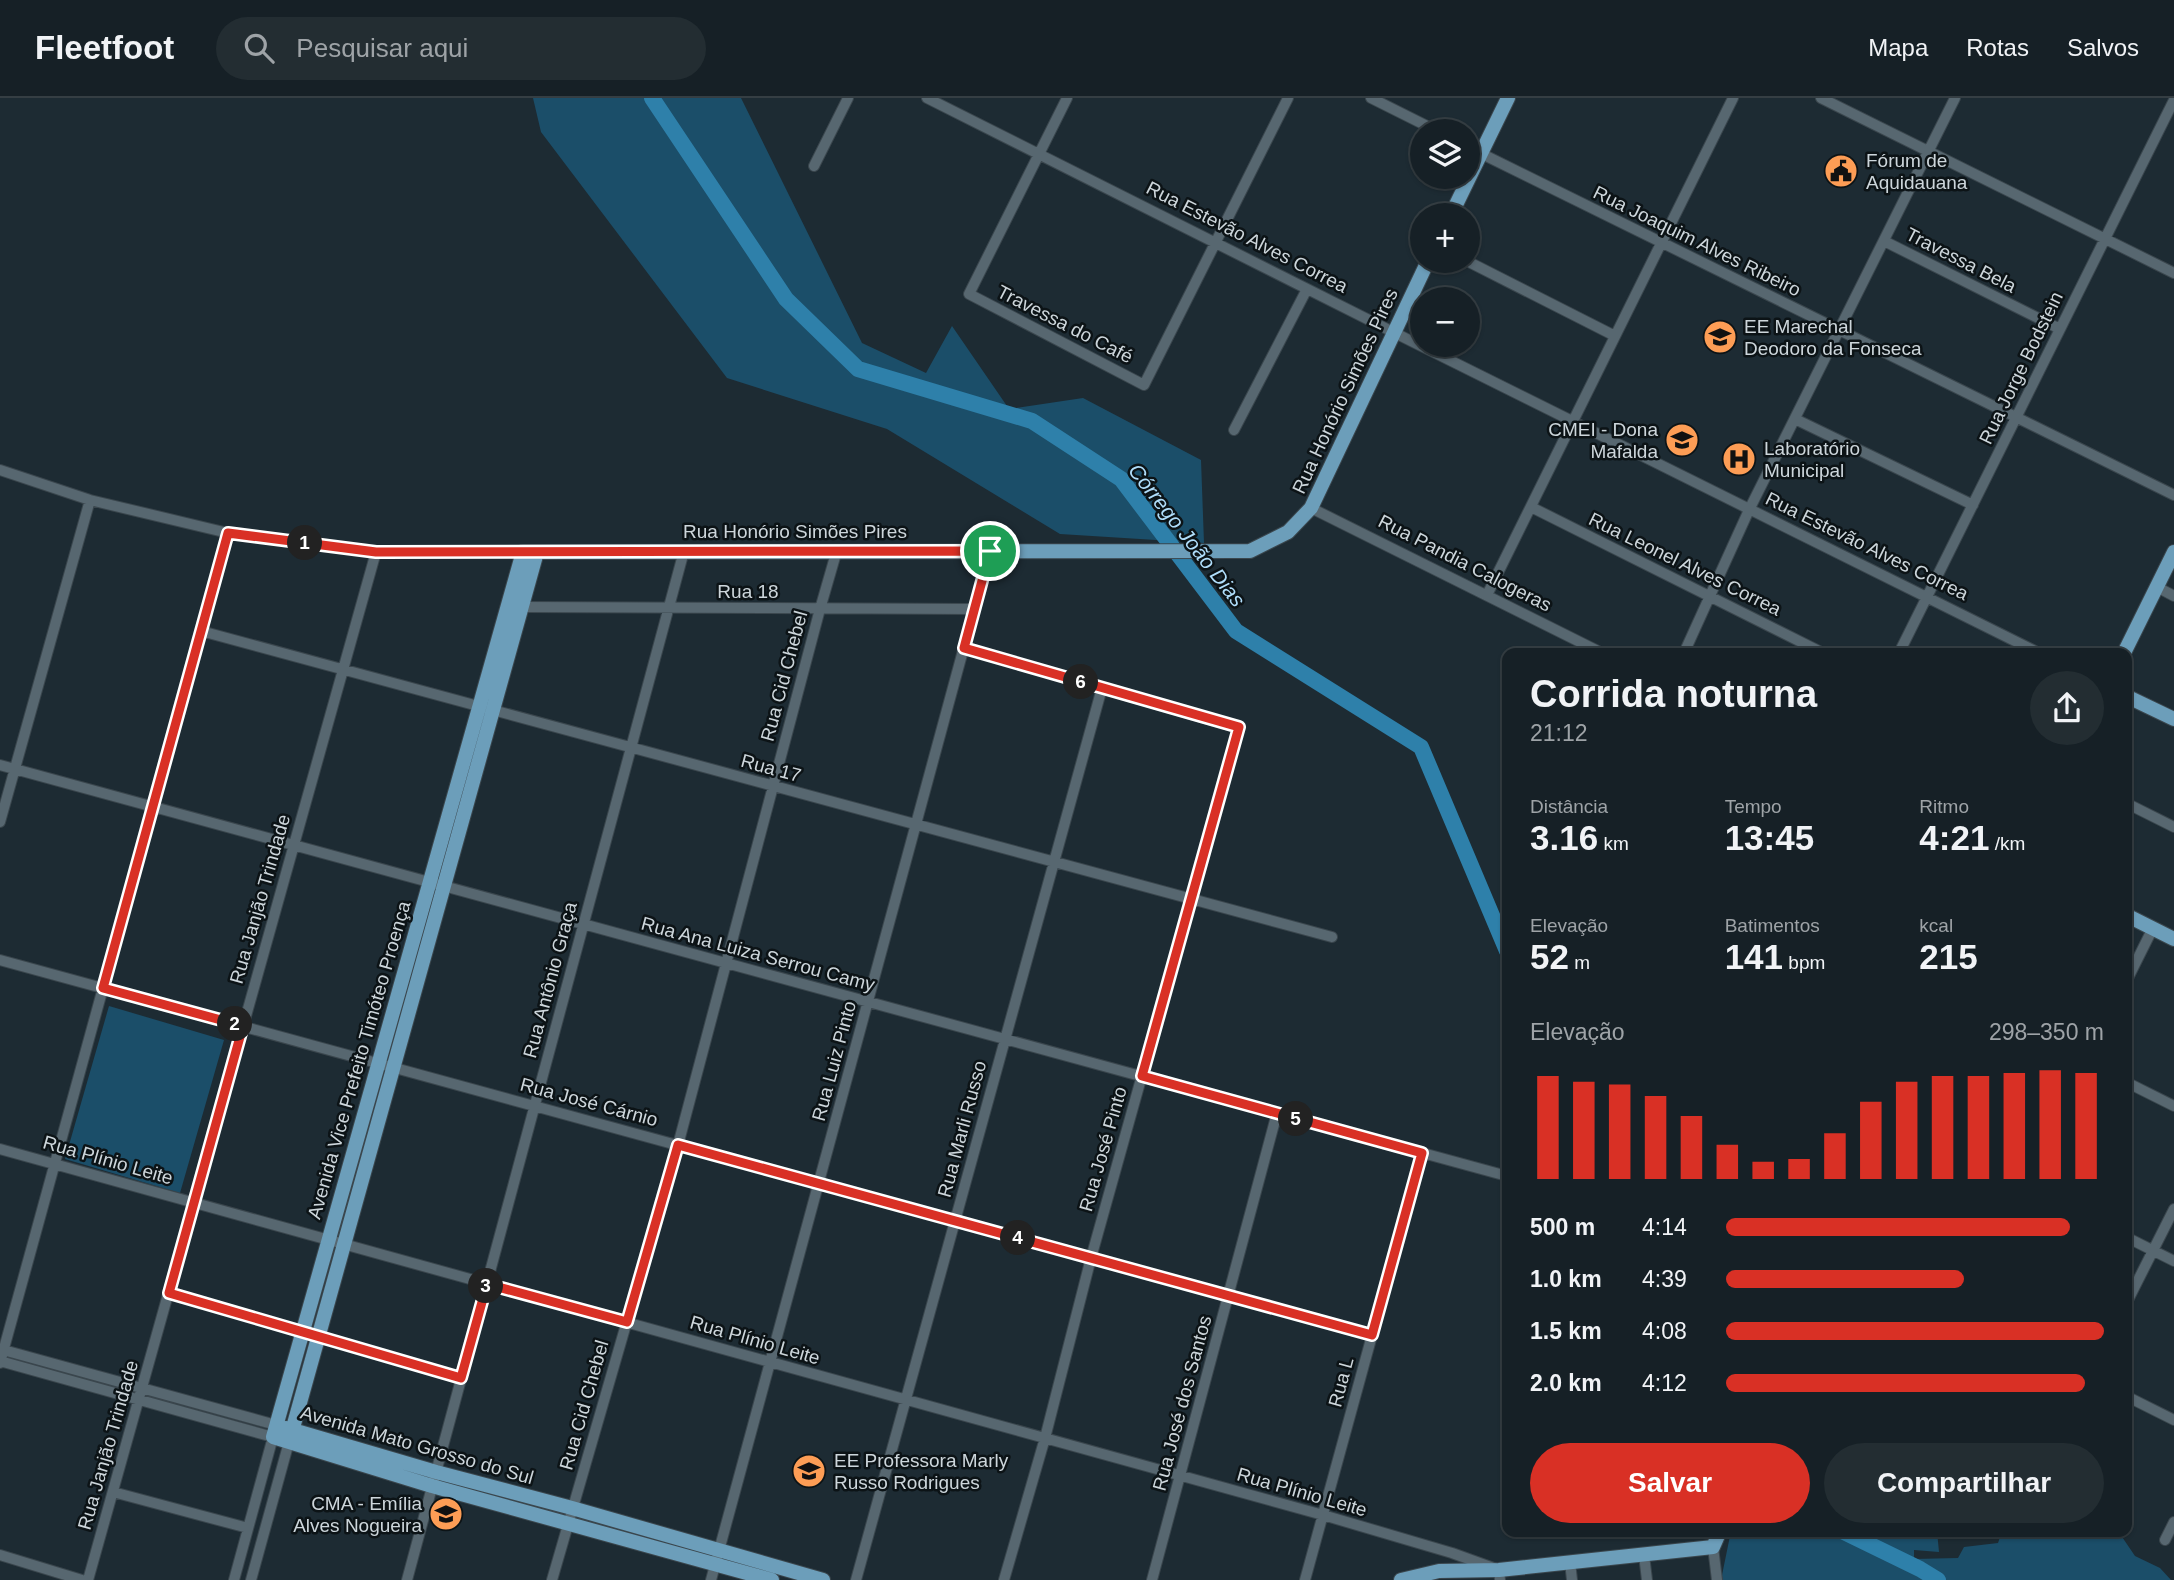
<!DOCTYPE html>
<html lang="pt">
<head>
<meta charset="utf-8">
<style>
  body { margin:0; font-family:Helvetica,sans-serif; background:#232d32; color:#f1f3f6; height:100vh; display:flex; flex-direction:column; font-size:26px; white-space:nowrap }
  * { box-sizing:border-box; margin:0 }
  p { font-size:23px; color:#9ea3a7 }
  .icon { flex:none; width:38px; height:38px; fill:none; stroke:currentColor; stroke-width:2; stroke-linecap:round; stroke-linejoin:round }
  .map { position:relative; flex:1; overflow:hidden }
  .panel { position:absolute; left:1502px; top:550px; width:630px; height:889px; display:flex; flex-direction:column; background:#162026; border-radius:14px; box-shadow:0 2px 5px #0004,0 0 0 2px #353e43 }
  .panel>* { flex:none }
  .fabs { position:absolute; left:1410px; top:21px; display:grid; gap:14px }
  .fabs a { display:grid; place-items:center; width:70px; height:70px; border-radius:50%; background:#162026; box-shadow:0 2px 5px #0004,0 0 0 2px #353e43; font-size:35px }
  .pin { position:absolute; display:grid; place-items:center; width:60px; height:60px; color:#fff; margin:-30px; border:4px solid #fff; border-radius:50%; box-shadow:0 2px 7px #0007 }
  .km { position:absolute; width:35px; height:35px; margin:-18px; border-radius:50%; background:#222; color:#fff; font-size:19px; line-height:35px; text-align:center }
  .round { display:grid; place-items:center; flex:none; width:74px; height:74px; border-radius:37px; background:#232d32 }
  .head { display:flex; align-items:center; justify-content:space-between; height:119px; padding:0 28px }
  h1 { font-size:38px; font-weight:700; line-height:52px }
  .figures { display:grid; grid-template-columns:repeat(3,1fr); gap:10px; height:119px; padding:7px 28px }
  .figures div { display:grid; align-content:center }
  .figures b { font-size:35px; font-weight:700 }
  .figures small { font-size:19px; font-weight:400 }
  .figures p { font-size:19px }
  .chart { height:196px; padding:14px 28px }
  .chart p { display:flex; justify-content:space-between }
  .chart svg { width:100%; height:126px; margin-top:7px; stroke:#d93025; stroke-width:6 }
  .button { display:flex; gap:14px; margin-top:auto; padding:14px 28px }
  .button a { flex:1; height:80px; border-radius:42px; background:#d93025; color:#fff; font-size:28px; font-weight:700; line-height:80px; text-align:center }
  .button a+a { background:#232d32; color:#f1f3f6 }
  ul { padding:0 28px; list-style:none; font-size:23px }
  li { display:grid; grid-template-columns:112px 84px 1fr; align-items:center; height:52px }
  li i { height:18px; border-radius:9px; background:#d93025 }
  header { display:flex; align-items:center; gap:42px; box-sizing:border-box; height:98px; padding:0 35px; background:#162026; border-bottom:2px solid #353e43 }
  header strong { font-size:33px }
  nav { display:flex; gap:38px; margin-inline-start:auto; font-size:24px }
  .search { width:490px; height:63px; background:#232d32; display:flex; align-items:center; gap:18px; box-sizing:border-box; padding:0 24px; border-radius:38px; color:#9ea3a7; font-size:26px }
  .map>svg:first-child { display:block }
</style>
</head>
<body>
<header>
<strong>Fleetfoot</strong>
<div class="search"><svg class="icon" aria-label="search" viewBox="0 0 24 24"><circle cx="10" cy="10" r="6"/><path d="M15 15l6 6"/></svg>Pesquisar aqui</div>
<nav><a>Mapa</a><a>Rotas</a><a>Salvos</a></nav>
</header>
<div class="map">
<svg width="2174" height="1482" viewBox="0 0 2174 1482">
  <rect width="100%" height="100%" fill="#1d2b33"/>
  <path fill="#1b4e69" d="M533 0H741L862 245 926 275 952 228 1009 311 1083 300 1201 362 1204 445 1060 436 887 331 727 280 541 34Z
    M109 908 224 942 180 1095 65 1061Z
    M1731 1433H1860L1869 1436 1937 1433 1939 1454 1914 1452V1461L1958 1460 1964 1449 1998 1445 2002 1433H2118L2135 1458 2160 1470 2171 1482H1721Z"/>
  <g fill="none" stroke-linecap="round" stroke-linejoin="round">
    <path stroke="#2e80aa" stroke-width="16" d="M652 0 786 201 858 271 1032 323 1121 381 1236 533 1421 649 1507 853
      M1842 1433 1920 1471 1938 1482"/>
    <defs>
      <path id="minor" d="M927 0 1393 234 2039 555
        M1067 0 969 196 1144 287 1288 0
        M1371 0 1437 33
        M1821 0 2174 175
        M1468 49 2174 397
        M814 68 848 0
        M1884 143 2060 231
        M1467 163 1615 238
        M1795 321 1973 407
        M1234 332 1307 191
        M0 372 90 402 228 435 376 454H523
        M1531 409 1823 555
        M1311 410 1602 555
        M2157 489 2174 498
        M1487 497 1733 0
        M522 509 974 511
        M201 533 1332 839
        M964 550 1239 630 1091 1160 1045 1340 1004 1482
        M1684 555 1749 412 1955 0
        M1899 555 2174 2
        M0 667 1507 1078
        M2126 705 2174 729
        M0 724 90 402
        M0 862 1372 1237
        M2126 884 2153 830
        M2126 984 2174 1008
        M0 1051 1323 1417 1452 1455 1499 1472 1500 1482
        M2126 1139 2174 1163
        M168 1195 461 1280
        M2126 1206 2174 1111
        M0 1251 276 1327
        M0 1263 273 1339 234 1482
        M0 1265 228 435
        M2126 1298 2174 1322
        M113 1394 248 1430
        M2165 1442 2174 1424
        M1713 1449 1717 1482
        M0 1457 82 1482
        M1644 1457 1647 1482
        M1570 1464 1572 1482
        M88 1482 376 454
        M251 1482 289 1344
        M407 1482 684 453
        M552 1482 678 1047 820 511 837 452
        M711 1482 990 453
        M856 1482 1102 590
        M1152 1482 1277 1015
        M1305 1482 1422 1055"/>
      <path id="major" d="M1451 117 1508 0
        M2124 555 2174 454
        M2126 598 2174 621
        M2126 817 2174 841
        M286 1330 436 1374 572 1410 823 1482
        M289 1344 537 454
        M772 1482 432 1388 273 1339 523 454 1250 453 1288 434 1311 410 1428 163
        M1401 1482 1439 1473 1499 1472 1713 1449 1720 1433"/>
    </defs>
    <use href="#minor" stroke="#3a464d" stroke-width="12"/>
    <use href="#major" stroke="#3a464d" stroke-width="16"/>
    <use href="#minor" stroke="#576770" stroke-width="10"/>
    <use href="#major" stroke="#6c9eba" stroke-width="14"/>
  </g>
  <g fill="none" stroke-linecap="round" stroke-linejoin="round">
    <defs>
      <path id="route" d="M228 435 376 454 990 453 964 550 1239 629 1142 978 1422 1055 1372 1237 678 1047 627 1224 487 1186 461 1280 169 1195 243 928 103 890Z"/>
    </defs>
    <use href="#route" stroke="#fff" stroke-width="14"/>
    <use href="#route" stroke="#d93025" stroke-width="9"/>
  </g>
  <defs>
    <symbol id="civic-disc" viewBox="-11 -11 22 22"><circle r="9.5" fill="#fd9d55" stroke="#0c1316"/><path d="M-.6-6.5H3V-4.5H.6V-3L4-1V1h2V6H-6V1h2V-1L-.6-3ZM-1.2 2.5V6h2.4V2.5Z" fill="#111"/></symbol>
    <symbol id="school-disc" viewBox="-11 -11 22 22"><circle r="9.5" fill="#fd9d55" stroke="#0c1316"/><path d="M0-5L7-2L0 1L-7-2ZM-4 1L0 2.5L4 1V4Q0 6-4 4Z" fill="#111"/></symbol>
    <symbol id="hospital-disc" viewBox="-11 -11 22 22"><circle r="9.5" fill="#fd9d55" stroke="#0c1316"/><path d="M-5-5h3v3.5h4V-5h3V5h-3V1.5h-4V5h-3Z" fill="#111"/></symbol>
  </defs>
  <g fill-rule="evenodd">
    <use href="#civic-disc" x="1822" y="54" width="38" height="38"/>
    <use href="#school-disc" x="1701" y="220" width="38" height="38"/>
    <use href="#school-disc" x="1663" y="323" width="38" height="38"/>
    <use href="#hospital-disc" x="1720" y="342" width="38" height="38"/>
    <use href="#school-disc" x="790" y="1354" width="38" height="38"/>
    <use href="#school-disc" x="427" y="1397" width="38" height="38"/>
  </g>
  <g text-anchor="middle" dominant-baseline="central" stroke-width="5" stroke-linejoin="round" paint-order="stroke">
    <g font-size="19" fill="#cdd6db" stroke="#0c1316" text-anchor="start">
      <text x="1866" y="62">Fórum de<tspan x="1866" dy="22">Aquidauana</tspan></text>
      <text x="1744" y="228">EE Marechal<tspan x="1744" dy="22">Deodoro da Fonseca</tspan></text>
      <text x="1658" y="331" text-anchor="end">CMEI - Dona<tspan x="1658" dy="22">Mafalda</tspan></text>
      <text x="1764" y="350">Laboratório<tspan x="1764" dy="22">Municipal</tspan></text>
      <text x="834" y="1362">EE Professora Marly<tspan x="834" dy="22">Russo Rodrigues</tspan></text>
      <text x="422" y="1405" text-anchor="end">CMA - Emília<tspan x="422" dy="22">Alves Nogueira</tspan></text>
    </g>
    <g font-size="19" fill="#cdd6db" stroke="#0c1316">
      <text transform="translate(1247 139) rotate(27)">Rua Estevão Alves Correa</text>
      <text transform="translate(1697 143) rotate(26)">Rua Joaquim Alves Ribeiro</text>
      <text transform="translate(1961 162) rotate(27)">Travessa Bela</text>
      <text transform="translate(1065 226) rotate(27)">Travessa do Café</text>
      <text transform="translate(2021 270) rotate(-64)">Rua Jorge Bodstein</text>
      <text transform="translate(1345 293) rotate(-65)">Rua Honório Simões Pires</text>
      <text x="795" y="433">Rua Honório Simões Pires</text>
      <text transform="translate(1867 448) rotate(26)">Rua Estevão Alves Correa</text>
      <text transform="translate(1465 465) rotate(27)">Rua Pandia Calogeras</text>
      <text transform="translate(1685 466) rotate(26)">Rua Leonel Alves Correa</text>
      <text x="748" y="493">Rua 18</text>
      <text transform="translate(784 578) rotate(-75)">Rua Cid Chebel</text>
      <text transform="translate(771 670) rotate(15)">Rua 17</text>
      <text transform="translate(260 801) rotate(-74)">Rua Janjão Trindade</text>
      <text transform="translate(758 856) rotate(15)">Rua Ana Luiza Serrou Camy</text>
      <text transform="translate(550 882) rotate(-75)">Rua Antônio Graça</text>
      <text transform="translate(359 962) rotate(-74)">Avenida Vice Prefeito Timóteo Proença</text>
      <text transform="translate(834 963) rotate(-75)">Rua Luiz Pinto</text>
      <text transform="translate(589 1004) rotate(15)">Rua José Cárnio</text>
      <text transform="translate(962 1031) rotate(-75)">Rua Marli Russo</text>
      <text transform="translate(1103 1051) rotate(-74)">Rua José Pinto</text>
      <text transform="translate(108 1062) rotate(16)">Rua Plínio Leite</text>
      <text transform="translate(755 1242) rotate(16)">Rua Plínio Leite</text>
      <text transform="translate(1341 1284) rotate(-75)">Rua L</text>
      <text transform="translate(1182 1305) rotate(-75)">Rua José dos Santos</text>
      <text transform="translate(584 1307) rotate(-74)">Rua Cid Chebel</text>
      <text transform="translate(108 1347) rotate(-74)">Rua Janjão Trindade</text>
      <text transform="translate(417 1347) rotate(16)">Avenida Mato Grosso do Sul</text>
      <text transform="translate(1302 1394) rotate(16)">Rua Plínio Leite</text>
    </g>
    <g font-size="21" font-style="italic" fill="#b0defb" stroke="#0c1316">
      <text transform="translate(1187 437) rotate(52)">Córrego João Dias</text>
    </g>
  </g>
</svg>
<div class="fabs">
<a><svg class="icon" aria-label="layers" viewBox="0 0 24 24"><path d="M12 4l9 5-9 5-9-5zM3 14l9 5 9-5"/></svg></a>
<a>+</a>
<a>−</a>
</div>
<div class="pin" style="left:990px;top:453px;background:#1e9e55"><svg class="icon" aria-label="arrive" viewBox="0 0 24 24"><path d="M6 21V4h12l-3 4 3 4H6"/></svg></div>
<b class="km" style="left:305px;top:445px">1</b>
<b class="km" style="left:235px;top:926px">2</b>
<b class="km" style="left:486px;top:1188px">3</b>
<b class="km" style="left:1018px;top:1140px">4</b>
<b class="km" style="left:1296px;top:1021px">5</b>
<b class="km" style="left:1081px;top:584px">6</b>
<section class="panel">
<div class="head"><div><h1>Corrida noturna</h1><p>21:12</p></div><a class="round"><svg class="icon" aria-label="share" viewBox="0 0 24 24"><path d="M12 15V3M7 8l5-5 5 5M5 13v7h14v-7"/></svg></a></div>
<div class="figures">
<div><p>Distância</p><b>3.16<small> km</small></b></div>
<div><p>Tempo</p><b>13:45</b></div>
<div><p>Ritmo</p><b>4:21<small> /km</small></b></div>
</div>
<div class="figures">
<div><p>Elevação</p><b>52<small> m</small></b></div>
<div><p>Batimentos</p><b>141<small> bpm</small></b></div>
<div><p>kcal</p><b>215</b></div>
</div>
<div class="chart"><p><span>Elevação</span>298–350 m</p>
<svg viewBox="0 0 160 44" preserveAspectRatio="none"><path d="M5 44V8M15 44V10M25 44V11M35 44V15M45 44V22M55 44V32M65 44V38M75 44V37M85 44V28M95 44V17M105 44V10M115 44V8M125 44V8M135 44V7M145 44V6M155 44V7"/></svg>
</div>
<ul>
<li><b>500 m</b>4:14<i style="width:91%"></i></li>
<li><b>1.0 km</b>4:39<i style="width:63%"></i></li>
<li><b>1.5 km</b>4:08<i style="width:100%"></i></li>
<li><b>2.0 km</b>4:12<i style="width:95%"></i></li>
</ul>
<div class="button"><a>Salvar</a><a>Compartilhar</a></div>
</section>
</div>
</body>
</html>
